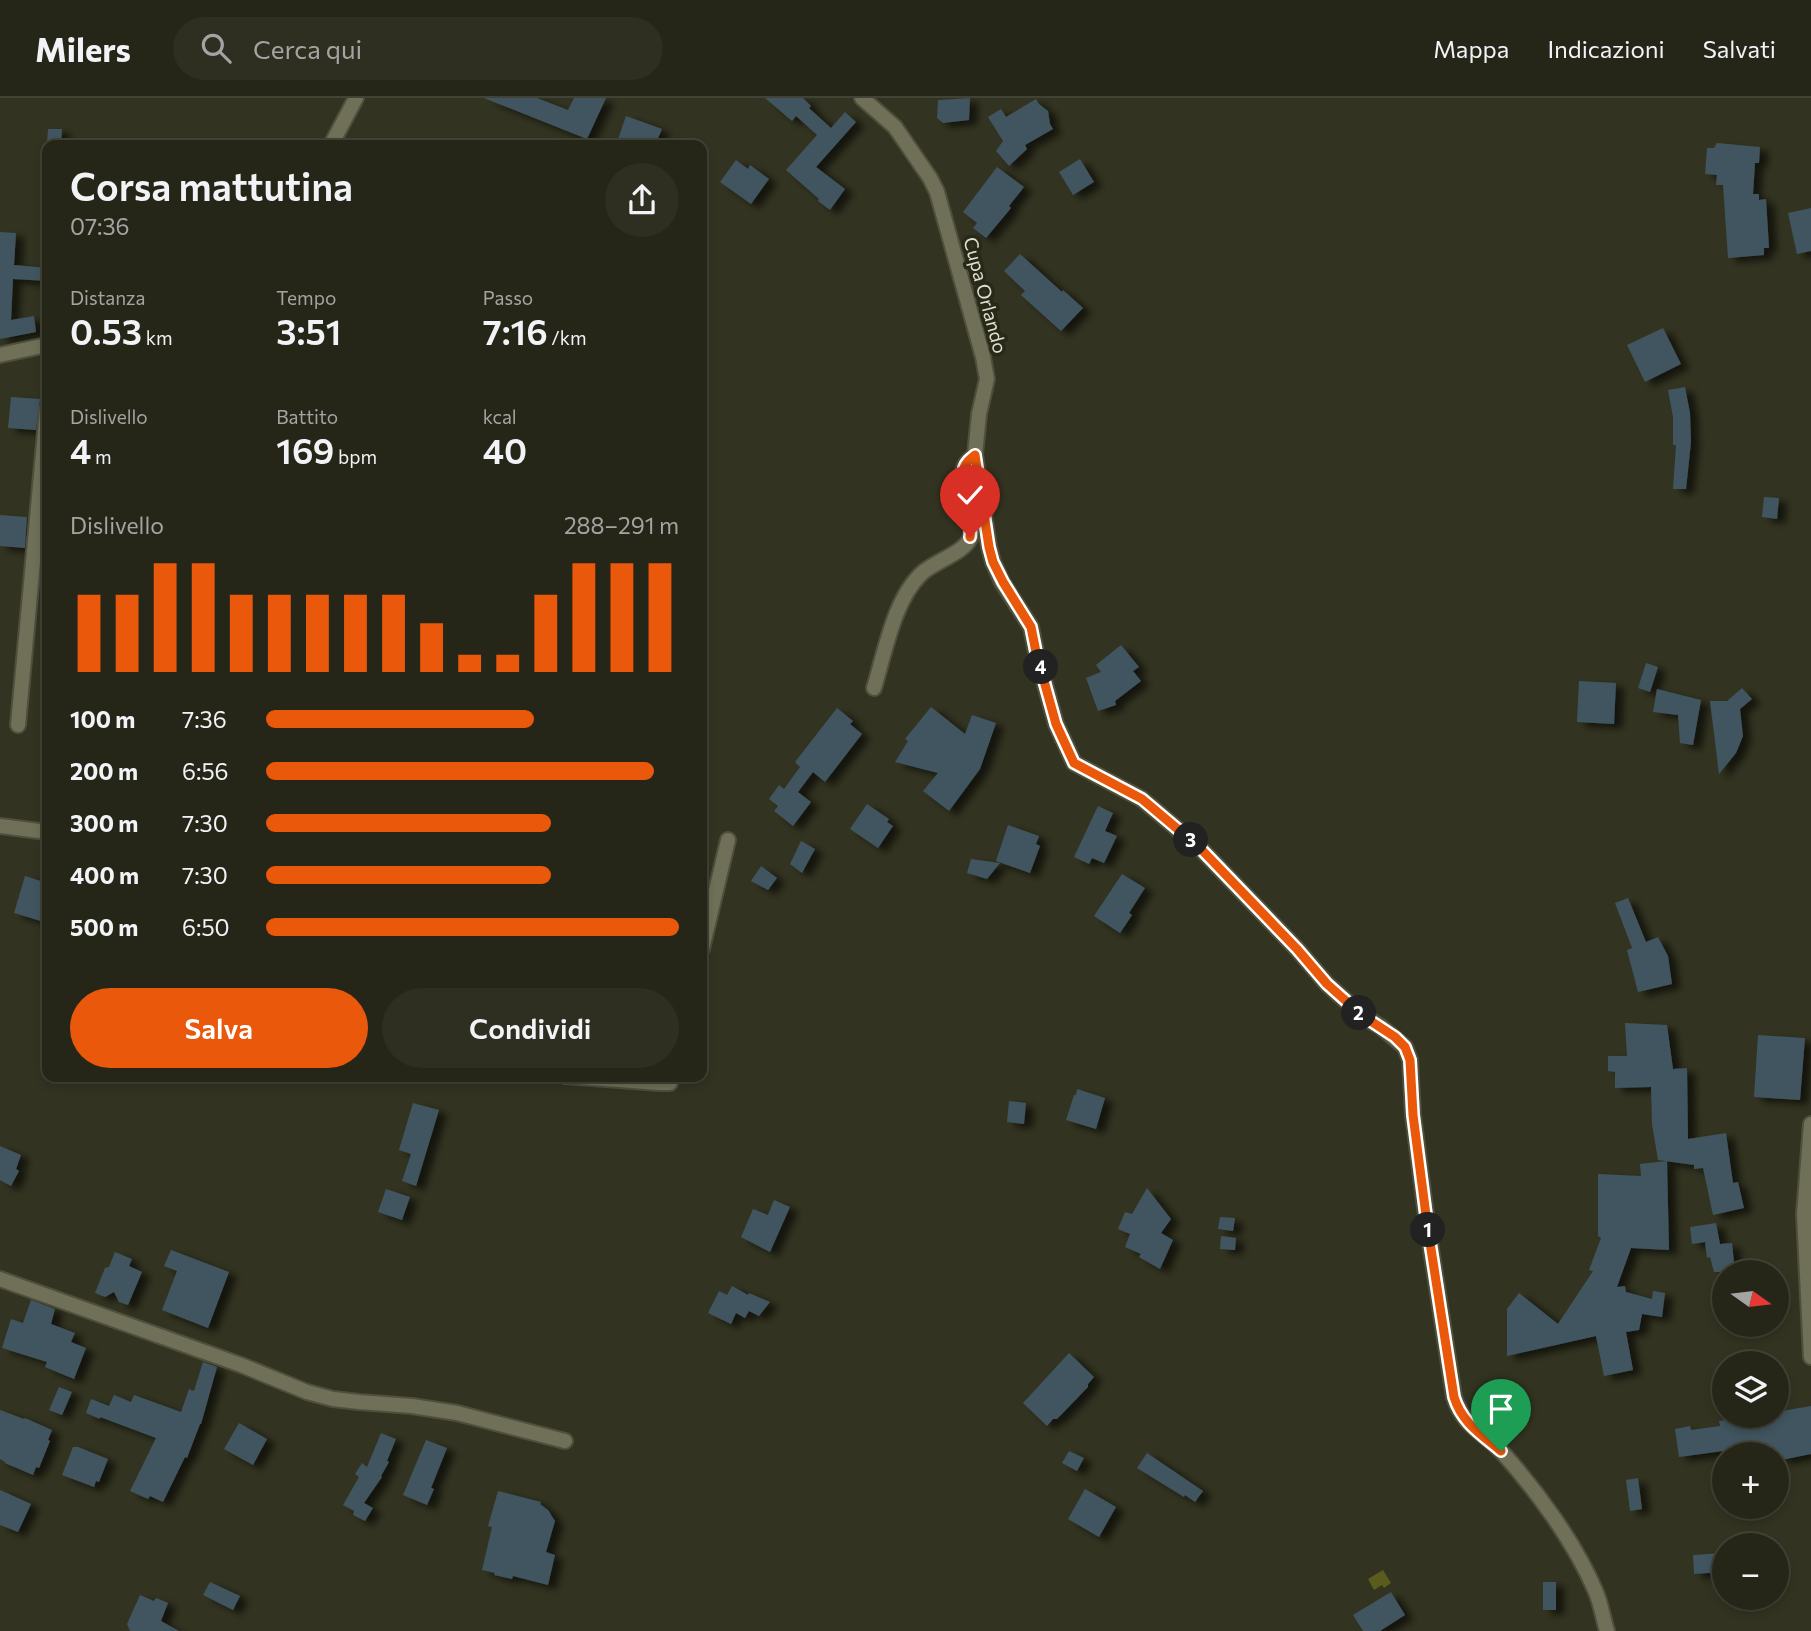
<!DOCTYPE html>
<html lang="it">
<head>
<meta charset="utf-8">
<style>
  body { margin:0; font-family:Commissioner,sans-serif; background:#2e2e21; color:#f1f3f6; height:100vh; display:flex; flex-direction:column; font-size:26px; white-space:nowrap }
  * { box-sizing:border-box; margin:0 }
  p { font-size:23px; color:#a4a5a2 }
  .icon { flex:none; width:38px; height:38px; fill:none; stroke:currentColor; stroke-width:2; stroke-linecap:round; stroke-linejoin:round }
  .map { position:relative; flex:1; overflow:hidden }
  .drawer { position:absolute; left:42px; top:42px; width:665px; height:942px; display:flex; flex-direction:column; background:#262618; border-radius:14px; box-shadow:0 4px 10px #0003,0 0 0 2px #424337 }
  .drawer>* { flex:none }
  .needle { width:46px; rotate:104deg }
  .buttons { position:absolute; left:1712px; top:1162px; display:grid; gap:14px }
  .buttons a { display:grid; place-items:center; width:77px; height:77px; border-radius:50%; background:#262618; box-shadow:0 4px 10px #0003,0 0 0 2px #424337; font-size:35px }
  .pin { position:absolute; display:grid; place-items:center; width:60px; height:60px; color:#fff; margin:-72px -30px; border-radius:50% 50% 50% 0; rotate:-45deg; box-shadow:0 0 7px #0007 }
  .pin .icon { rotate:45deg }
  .km { position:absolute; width:35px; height:35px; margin:-18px; border-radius:50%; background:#222; color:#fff; font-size:19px; line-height:35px; text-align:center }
  .round { display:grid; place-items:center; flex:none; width:74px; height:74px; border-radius:37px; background:#2e2e21 }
  .head { display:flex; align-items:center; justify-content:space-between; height:119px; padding:0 28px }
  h1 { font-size:38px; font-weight:600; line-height:52px }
  .metrics { display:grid; grid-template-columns:repeat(3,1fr); gap:10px; height:119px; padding:7px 28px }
  .metrics div { display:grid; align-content:center }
  .metrics b { font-size:35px; font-weight:600 }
  .metrics small { font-size:19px; font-weight:400 }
  .metrics p { font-size:19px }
  .chart { height:196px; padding:14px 28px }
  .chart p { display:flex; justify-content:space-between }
  .chart svg { width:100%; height:126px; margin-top:7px; stroke:#ea580c; stroke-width:6 }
  .cta { display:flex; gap:14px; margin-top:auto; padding:14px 28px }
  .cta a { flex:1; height:80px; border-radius:42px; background:#ea580c; color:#fff; font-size:28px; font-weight:600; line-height:80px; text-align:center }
  .cta a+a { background:#2e2e21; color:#f1f3f6 }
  ul { padding:0 28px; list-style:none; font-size:23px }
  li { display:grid; grid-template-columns:112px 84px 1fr; align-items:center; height:52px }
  li i { height:18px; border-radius:9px; background:#ea580c }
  header { display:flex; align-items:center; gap:42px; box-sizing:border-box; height:98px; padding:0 35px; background:#262618; border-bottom:2px solid #424337 }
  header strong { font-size:33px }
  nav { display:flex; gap:38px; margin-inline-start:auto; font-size:24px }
  .search { width:490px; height:63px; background:#2e2e21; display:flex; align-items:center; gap:18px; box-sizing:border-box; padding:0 24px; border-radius:38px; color:#a4a5a2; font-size:26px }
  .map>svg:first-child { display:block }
</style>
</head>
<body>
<header>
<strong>Milers</strong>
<div class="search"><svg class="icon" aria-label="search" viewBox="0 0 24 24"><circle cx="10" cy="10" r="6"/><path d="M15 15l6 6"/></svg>Cerca qui</div>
<nav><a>Mappa</a><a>Indicazioni</a><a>Salvati</a></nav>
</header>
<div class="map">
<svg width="1811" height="1533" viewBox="0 0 1811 1533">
  <defs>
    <filter id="shadow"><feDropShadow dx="8" dy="4.5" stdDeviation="3.5" flood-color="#0009"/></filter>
  </defs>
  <rect width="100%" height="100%" fill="#323320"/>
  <path fill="#5a5c1e" d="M1383 1472 1391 1485 1384 1490 1382 1487 1374 1492 1368 1481Z"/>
  <path fill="#415560" filter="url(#shadow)" d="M484 0H537L568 12 574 0H606L587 41Z
    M765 0H803L811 8 809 10 831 30 845 14 856 24 816 69 845 91 830 112 818 103 819 101 786 72 817 37 796 18 792 23Z
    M970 0 969 22 943 25 937 20 938 2Z
    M1036 1 1039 6 1048 13 1050 26 1053 31 1025 47 1027 51 1009 68 996 53 1003 43 988 19 1001 11 1006 19Z
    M626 18 662 31 655 47H616Z
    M48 31H62L61 47 47 46Z
    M1717 45 1760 49 1759 65H1755L1753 96H1759V102L1766 101 1769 150H1764V157L1728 160 1723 87H1716L1717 77 1705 76 1707 50H1714Z
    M1080 61 1094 84 1073 97 1059 74Z
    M736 62 748 71 750 67 769 81 751 106 720 84Z
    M997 69 1024 89 1009 108 1011 110 986 140 973 130 977 125 963 114Z
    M1811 110V153L1797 156 1788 115Z
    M0 134 16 135 14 167 47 170V183L13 181 11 222 34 218 36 234 0 241Z
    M1020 156 1062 194 1063 192 1083 210 1061 233 1021 197 1025 193 1004 173Z
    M1663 230 1681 266 1645 284 1627 247Z
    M1685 289 1690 315 1691 344 1686 391H1673L1676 347H1673V319L1668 292Z
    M11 299 40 301 36 332 8 330Z
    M1764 399 1779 400 1777 421 1762 419Z
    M0 417 27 419 25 450 0 448Z
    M1121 547 1139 569 1133 573 1141 583 1115 603 1116 607 1098 613 1086 580 1101 574 1096 567Z
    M1646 565 1658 569 1650 594 1638 590Z
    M1579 583 1616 585 1614 626 1577 624Z
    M1742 590 1752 601 1740 611 1743 638 1736 655 1719 676 1710 603H1727Z
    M1657 591 1701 602 1693 647 1680 645 1678 617 1653 614Z
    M931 609 965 636 972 617 996 625 980 671 949 713 923 693 938 675 895 664 908 643 905 641Z
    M837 610 853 623 850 626 862 636 825 684 813 674 798 694 811 704 793 728 774 713 778 708 769 701 779 687 784 691 800 669 795 664Z
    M867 706 889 721 887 724 893 728 878 750 850 731Z
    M1098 708 1113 715 1105 733 1117 738 1104 765 1092 760 1089 766 1074 759Z
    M1008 727 1039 738 1036 746 1040 748 1030 775 996 763Z
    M801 743 815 751 802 775 790 766Z
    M971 761 1000 765 987 781 967 775Z
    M761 768 777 780 768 792 751 783Z
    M1122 776 1145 790 1129 815 1132 817 1120 835 1094 818Z
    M25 778 47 785V812L44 824 14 815Z
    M1628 800 1646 844 1658 839 1668 858 1672 886 1638 894 1627 852 1632 850 1615 805Z
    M1625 925 1667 927 1673 971 1687 970 1688 1041 1726 1035 1733 1085 1738 1084 1744 1110 1713 1117 1703 1070 1694 1071V1067L1658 1062 1652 1026 1651 989 1615 990V974L1608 973V958H1627Z
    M1758 937 1805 940 1800 1002 1754 999Z
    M1077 991 1105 1000 1096 1031 1066 1022 1074 997H1076Z
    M1009 1003 1026 1005 1024 1026 1007 1024Z
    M413 1005 439 1012 416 1088 402 1083 411 1056 399 1052Z
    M0 1048 21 1057 16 1071 19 1073 11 1088 0 1082Z
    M1667 1063 1669 1152 1631 1150 1617 1189 1625 1188 1626 1194 1652 1201 1653 1193 1665 1195 1662 1219 1642 1216 1639 1232 1626 1234 1633 1272 1604 1278 1596 1238 1507 1258V1211L1519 1195 1558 1226 1593 1173 1589 1172 1601 1140 1598 1138V1076L1641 1078 1640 1066Z
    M1147 1090 1171 1121 1161 1135 1173 1142 1160 1171 1139 1159 1141 1156 1125 1149 1130 1136 1118 1131 1125 1114 1132 1116Z
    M386 1091 410 1099 402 1122 378 1114Z
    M774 1102 790 1109 770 1154 741 1139 753 1111 768 1117Z
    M1220 1119 1235 1120 1233 1133 1218 1131Z
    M1716 1125 1720 1146 1732 1145 1735 1174H1714L1710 1159 1707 1160 1705 1144 1692 1146 1690 1129Z
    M1221 1138 1236 1140 1235 1152 1220 1151Z
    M171 1152 229 1174 208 1230 162 1212 177 1173 164 1168Z
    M115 1154 132 1161 129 1168 142 1174 128 1207 119 1204 114 1194 105 1199 95 1195 105 1170 109 1169Z
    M732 1188 748 1197 749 1195 770 1204 759 1218 749 1213 745 1220 736 1215 731 1226 708 1215 719 1193 727 1197Z
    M31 1202 55 1211 51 1226 75 1235 71 1244 86 1250 74 1281 45 1269 47 1264 2 1250 11 1221 23 1225Z
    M1069 1255 1094 1279 1088 1286V1289L1057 1321H1053L1047 1328 1023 1305Z
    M203 1264 217 1269 201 1326H200L187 1360 185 1359 163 1404 150 1398 148 1401 130 1393 156 1340 100 1319V1321L86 1315 91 1301 109 1308 114 1297 131 1304 134 1297 181 1314 189 1291 194 1293Z
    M59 1289 72 1294 62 1317 49 1312Z
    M1811 1308V1356L1781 1362 1780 1356H1724L1723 1353 1679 1359 1675 1331 1690 1328 1691 1332 1720 1328 1719 1323 1752 1318H1776V1314Z
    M0 1312 24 1321 25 1320 52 1332 48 1342 50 1343 39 1370 36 1369 33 1377 5 1365V1364L0 1361Z
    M239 1325 267 1341 253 1367 224 1351Z
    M381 1335 396 1341 387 1363 389 1364 381 1378 382 1379 364 1405 373 1410 365 1423 353 1417 354 1413 343 1407 359 1379 355 1376 362 1365 367 1369Z
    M426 1342 447 1350 431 1390 434 1391 427 1407 403 1397Z
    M73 1349H78L108 1361 99 1384 96 1383 94 1389 62 1377Z
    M1069 1353 1084 1360 1077 1373 1062 1365Z
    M1147 1355 1203 1393 1195 1404 1185 1397 1184 1399 1137 1370Z
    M1638 1380 1642 1411 1630 1413 1626 1382Z
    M1085 1391 1116 1409 1099 1439 1068 1421Z
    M0 1392 31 1406 18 1434 0 1427Z
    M498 1393 541 1404 540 1406 548 1412 555 1423 546 1454 555 1457 548 1487 513 1478 512 1481 494 1477 495 1475 482 1472 492 1429 488 1428Z
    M1724 1455V1474L1694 1476 1693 1457Z
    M210 1484 240 1498 233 1512 203 1497Z
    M1543 1484H1556V1512H1543Z
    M1391 1494 1405 1517 1380 1533H1363L1353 1517Z
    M140 1497 154 1503 156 1500 168 1505 161 1523 179 1533H130L127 1526Z"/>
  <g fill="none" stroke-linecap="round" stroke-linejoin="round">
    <defs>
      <path id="street" d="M862 0 895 29 930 80 937 94 983 259 987 281 979 316 975 357 989 449 993 464 1002 484 1031 529 1036 554 1056 626 1074 665 1142 701 1200 750 1297 851 1327 886 1363 918 1381 929 1405 949 1410 962 1413 1017 1427 1125 1454 1299C1464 1330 1483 1333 1502 1354 1537 1393 1575 1445 1595 1492 1601 1505 1603 1520 1607 1533
        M331 47 356 0
        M0 257 47 247
        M874 590C885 554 894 502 921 476 934 463 966 455 971 438 975 422 967 401 965 385 964 381 963 378 963 374 964 366 970 361 975 357
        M18 627 47 312
        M0 728 47 734
        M702 851 728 742
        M565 978 659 985H670L671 978
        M1811 1026 1804 1116 1811 1259
        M0 1181 241 1267 307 1294 333 1301 359 1304 412 1308 457 1315 565 1343"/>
    </defs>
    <use href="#street" stroke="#4e4f3d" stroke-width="18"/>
    <use href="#street" stroke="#6f7057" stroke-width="14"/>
  </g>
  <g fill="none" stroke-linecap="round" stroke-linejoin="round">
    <defs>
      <path id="route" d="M970 439C973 419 960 384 964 370 966 364 970 361 975 357L989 449 993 464 1003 484 1031 529 1036 554 1056 626 1074 665 1142 701 1200 750 1297 851 1327 886 1363 918 1395 939 1405 949 1410 962 1413 1017 1427 1125 1454 1299C1462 1325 1481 1336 1501 1353"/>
    </defs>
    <use href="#route" stroke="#fff" stroke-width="14"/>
    <use href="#route" stroke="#ea580c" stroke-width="9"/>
  </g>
  <g text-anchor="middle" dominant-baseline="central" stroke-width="7" stroke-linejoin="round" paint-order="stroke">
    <g font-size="19" fill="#dfe0d5" stroke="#282917">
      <text transform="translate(986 197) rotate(75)">Cupa Orlando</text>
    </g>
  </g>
</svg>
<div class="buttons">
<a><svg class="needle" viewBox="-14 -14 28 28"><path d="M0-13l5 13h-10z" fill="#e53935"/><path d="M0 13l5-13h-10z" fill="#a4a5a2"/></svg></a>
<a><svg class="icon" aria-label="layers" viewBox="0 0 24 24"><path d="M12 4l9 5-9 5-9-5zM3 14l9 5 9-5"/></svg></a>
<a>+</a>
<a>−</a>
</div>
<div class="pin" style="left:1501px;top:1353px;background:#1e9e55"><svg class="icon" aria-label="arrive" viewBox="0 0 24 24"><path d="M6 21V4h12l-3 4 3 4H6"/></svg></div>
<div class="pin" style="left:970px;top:439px;background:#d93025"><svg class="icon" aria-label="check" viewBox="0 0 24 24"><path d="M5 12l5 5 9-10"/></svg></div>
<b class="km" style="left:1428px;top:1132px">1</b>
<b class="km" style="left:1359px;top:915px">2</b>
<b class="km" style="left:1191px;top:742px">3</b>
<b class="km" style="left:1041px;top:569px">4</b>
<section class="drawer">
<div class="head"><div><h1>Corsa mattutina</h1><p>07:36</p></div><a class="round"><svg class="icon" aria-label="share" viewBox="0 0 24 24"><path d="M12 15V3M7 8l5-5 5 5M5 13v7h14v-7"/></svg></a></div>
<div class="metrics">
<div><p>Distanza</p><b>0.53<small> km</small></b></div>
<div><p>Tempo</p><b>3:51</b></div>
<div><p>Passo</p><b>7:16<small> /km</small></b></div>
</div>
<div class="metrics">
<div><p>Dislivello</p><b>4<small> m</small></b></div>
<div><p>Battito</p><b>169<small> bpm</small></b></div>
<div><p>kcal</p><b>40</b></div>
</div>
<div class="chart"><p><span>Dislivello</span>288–291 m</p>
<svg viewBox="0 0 160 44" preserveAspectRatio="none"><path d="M5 44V17M15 44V17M25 44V6M35 44V6M45 44V17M55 44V17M65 44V17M75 44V17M85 44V17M95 44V27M105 44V38M115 44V38M125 44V17M135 44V6M145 44V6M155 44V6"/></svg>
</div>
<ul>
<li><b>100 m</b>7:36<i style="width:65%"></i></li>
<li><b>200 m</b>6:56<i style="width:94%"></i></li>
<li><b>300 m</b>7:30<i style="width:69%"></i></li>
<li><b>400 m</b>7:30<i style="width:69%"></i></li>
<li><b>500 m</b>6:50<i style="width:100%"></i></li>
</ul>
<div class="cta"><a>Salva</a><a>Condividi</a></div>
</section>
</div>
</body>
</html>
